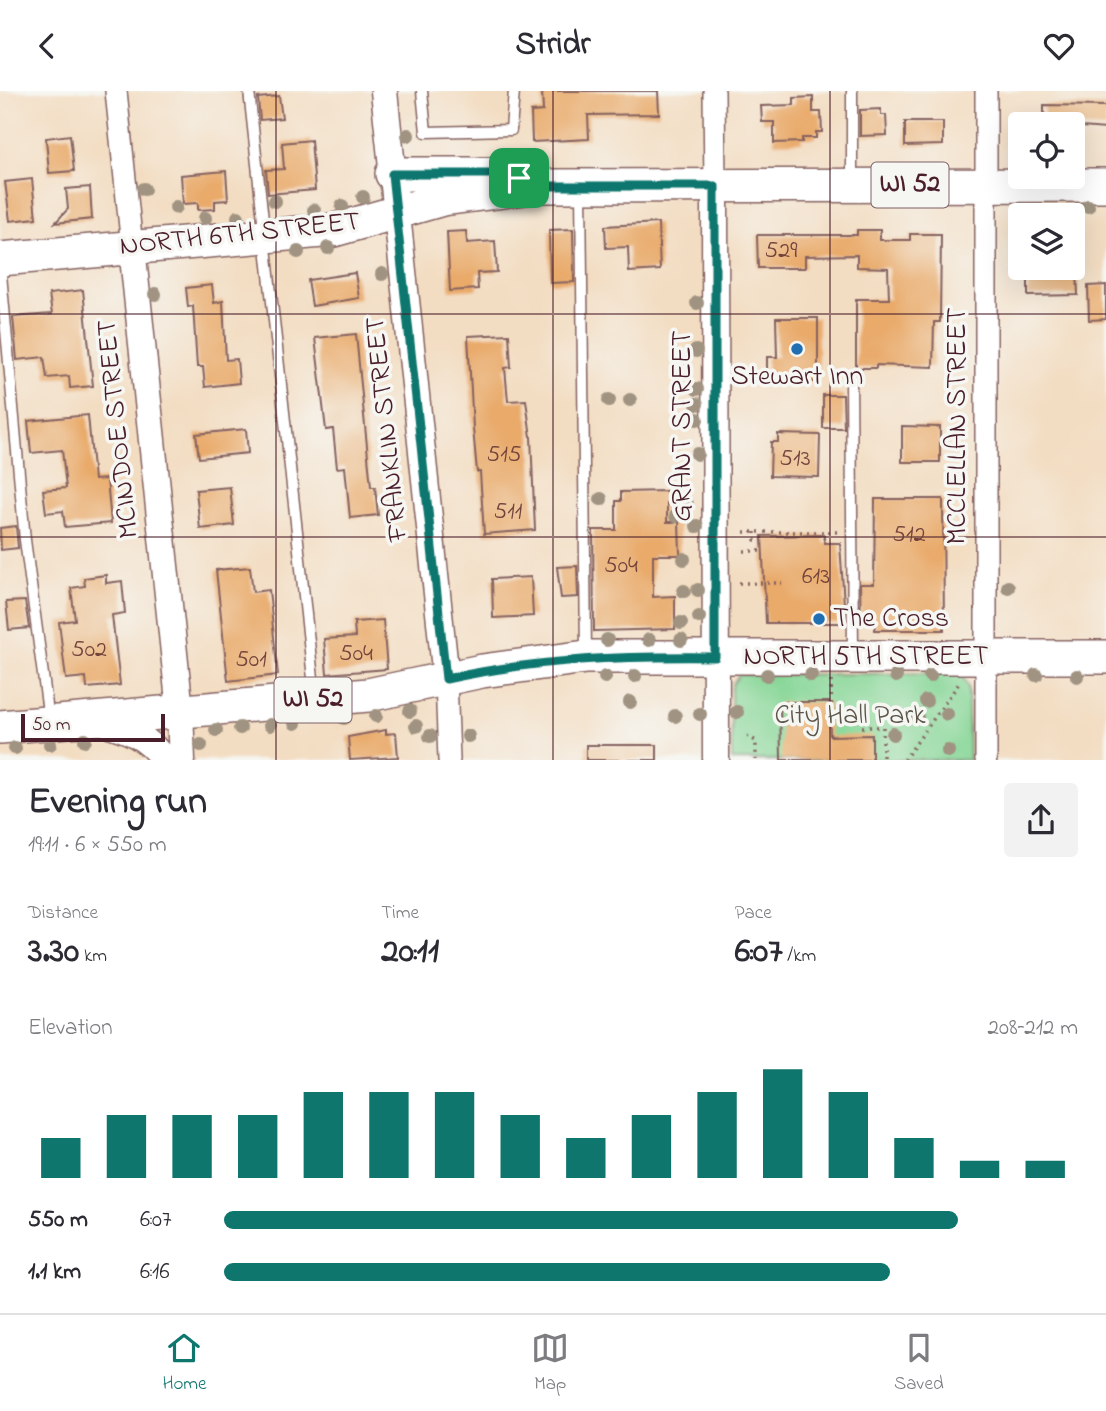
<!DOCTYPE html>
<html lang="en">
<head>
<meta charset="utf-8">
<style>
  body { margin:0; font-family:"Indie Flower",sans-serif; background:#f2f2f3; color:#2b2b33; height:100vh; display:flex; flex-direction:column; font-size:26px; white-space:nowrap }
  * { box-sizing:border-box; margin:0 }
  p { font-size:23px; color:#7c7c81 }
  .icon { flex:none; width:38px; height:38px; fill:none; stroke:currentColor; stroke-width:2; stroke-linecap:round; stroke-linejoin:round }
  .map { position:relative; height:669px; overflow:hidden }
  .drawer { display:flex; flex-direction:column; background:#fff; flex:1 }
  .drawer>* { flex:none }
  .buttons { position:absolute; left:1008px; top:21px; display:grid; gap:14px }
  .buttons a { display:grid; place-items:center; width:77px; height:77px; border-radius:7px; background:#fff; box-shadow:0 7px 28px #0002; font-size:35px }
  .scale { position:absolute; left:21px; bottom:18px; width:144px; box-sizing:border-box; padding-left:7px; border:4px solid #4a1f2b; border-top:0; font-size:19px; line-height:24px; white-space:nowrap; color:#4a1f2b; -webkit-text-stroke:5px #f6f6f2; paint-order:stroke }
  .pin { position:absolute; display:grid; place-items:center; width:60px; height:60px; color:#fff; margin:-30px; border-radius:14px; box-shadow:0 4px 10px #0006 }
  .round { display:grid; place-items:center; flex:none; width:74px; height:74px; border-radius:7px; background:#f2f2f3 }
  .headline { display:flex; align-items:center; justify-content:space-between; height:119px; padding:0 28px }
  h1 { font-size:38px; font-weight:700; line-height:52px }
  .stats { display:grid; grid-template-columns:repeat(3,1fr); gap:10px; height:119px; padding:7px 28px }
  .stats div { display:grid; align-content:center }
  .stats b { font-size:35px; font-weight:700 }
  .stats small { font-size:19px; font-weight:400 }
  .stats p { font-size:19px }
  .chart { height:196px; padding:14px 28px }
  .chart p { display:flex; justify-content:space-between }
  .chart svg { width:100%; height:126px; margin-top:7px; stroke:#0f766e; stroke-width:6 }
  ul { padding:0 28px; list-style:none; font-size:23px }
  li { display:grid; grid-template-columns:112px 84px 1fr; align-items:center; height:52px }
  li i { height:18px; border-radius:9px; background:#0f766e }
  header { display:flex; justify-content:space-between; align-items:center; height:91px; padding:0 28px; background:#fff; font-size:32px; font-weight:700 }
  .tab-bar { display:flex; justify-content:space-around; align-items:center; height:98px; border-top:2px solid #e1e1e2; background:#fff; font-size:19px; color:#7c7c81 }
  .tab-bar a { display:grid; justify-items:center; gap:4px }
  .tab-bar .current { color:#0f766e }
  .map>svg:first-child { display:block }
</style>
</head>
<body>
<header><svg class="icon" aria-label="back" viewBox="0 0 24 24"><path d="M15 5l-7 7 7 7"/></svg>Stridr<svg class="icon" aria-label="heart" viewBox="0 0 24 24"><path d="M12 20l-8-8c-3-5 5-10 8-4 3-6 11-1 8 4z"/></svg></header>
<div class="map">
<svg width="1106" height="669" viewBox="0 0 1106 669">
  <rect width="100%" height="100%" fill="#f6f6f2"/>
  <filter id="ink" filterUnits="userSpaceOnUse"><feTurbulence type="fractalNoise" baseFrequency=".0143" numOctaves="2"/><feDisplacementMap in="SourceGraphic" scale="14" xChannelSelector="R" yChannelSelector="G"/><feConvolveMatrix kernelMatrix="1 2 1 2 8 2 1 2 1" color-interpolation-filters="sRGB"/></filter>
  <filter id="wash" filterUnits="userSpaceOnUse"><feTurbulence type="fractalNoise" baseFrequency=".00686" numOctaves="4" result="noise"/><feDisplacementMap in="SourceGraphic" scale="28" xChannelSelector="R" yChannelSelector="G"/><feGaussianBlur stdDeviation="1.57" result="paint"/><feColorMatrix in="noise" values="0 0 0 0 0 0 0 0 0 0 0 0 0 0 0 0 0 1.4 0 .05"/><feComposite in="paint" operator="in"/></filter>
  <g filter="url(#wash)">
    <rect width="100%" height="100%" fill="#f3ddc2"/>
    <path fill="#86d696" stroke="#687a60" stroke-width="2" d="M949 582 961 583 968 595 969 669H732L731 600 733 592 739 584Z"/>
    <g id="blocks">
      <path fill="#e9aa6b" d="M542 0H658L659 23 588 24 589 48 532 51 531 21 543 20Z
        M279 5 282 27 260 29 258 7Z
        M813 6V21H821L822 41H816V47H802V51L774 52V31H762L761 15 794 14V7Z
        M1044 14 1106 15V38L1044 33Z
        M881 18V24H886L887 44 860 45V19Z
        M905 31H943V54L905 55Z
        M70 44 74 80 49 82 46 47Z
        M311 49 315 99 268 103 266 79 284 78 282 52Z
        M226 80 228 109 215 110V118L198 119V112L183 113 181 84Z
        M32 88 36 127 10 130 5 91Z
        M90 96 92 128 55 132 68 118 66 98Z
        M658 132 660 179 629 181 628 156 606 157 605 135Z
        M573 138 574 191 550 192 549 139Z
        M857 139H880V149H910V143H941L940 231H934L933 276 876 274V277H856V208H889L888 177 857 176V164L805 165V177H758L757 144H857Z
        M466 140 467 152 495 150 497 181 477 182 478 198 450 200 447 141Z
        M1077 180 1078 204 1028 205V181Z
        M355 182 359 207 312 215 308 189Z
        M212 194 214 212 223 210 226 269 237 268 239 292 205 296 203 276H197L193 215 188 216 186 197Z
        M1106 194V228L1089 229 1088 195Z
        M83 199 93 295 70 297 69 285 47 287 44 266 17 269 13 226 52 223 49 203Z
        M776 227H818V291L767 289V266H777Z
        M356 243 371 396H375L378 424 350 427 345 376 337 377 333 338 326 339 315 247Z
        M509 243 511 276 505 277 508 310 526 309 531 346 535 439 484 443 480 381H477L473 337 468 245Z
        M823 304H843L844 337H823Z
        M88 324 94 389 107 388 111 432 65 436 63 420 46 422 43 399 66 397 62 359 31 362 28 330Z
        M902 335 940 336V371H902Z
        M246 338 248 362 199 367 196 343Z
        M778 343 820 344 819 386 770 385 771 351H778Z
        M230 396 234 434 200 438 196 399Z
        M667 400V431H679L680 464H653V506L675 505V538L594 540 593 439H616V410H621V401Z
        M875 408H943L944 539H875V529H861L860 493H874Z
        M16 435 18 457 1 459 0 437Z
        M824 444V452H840L845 529H841V532H766L762 445Z
        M577 475 578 506 561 507 557 476Z
        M250 476 253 501 269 499 278 584 228 590 216 479Z
        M106 484V492L122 490 125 522 112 524 120 594 87 597 86 586 66 588 59 531 75 529 71 497 85 495 84 487Z
        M531 486 533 525 493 527 492 488Z
        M25 510 29 537 9 539 6 511Z
        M383 529 387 578 327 583 324 548 355 546 354 531Z
        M780 611H829L830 645 872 644V669H781Z
        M386 639V643L396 642 398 666 350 669 348 646Z
        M586 654H657V669H586Z"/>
    </g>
  </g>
  <g filter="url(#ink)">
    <use href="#blocks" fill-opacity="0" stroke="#856260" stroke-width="2"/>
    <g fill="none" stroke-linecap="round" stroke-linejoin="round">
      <defs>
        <path id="service" d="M249 0 315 606
          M422 0 426 41 511 39 514 0
          M852 0V92
          M581 98 586 562
          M0 172 25 449 49 629
          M851 284 853 563"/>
        <path id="minor" d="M116 0 132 156
          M714 0 715 95
          M446 588 449 669
          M986 669V0"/>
        <path id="tertiary" d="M384 0 446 588
          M715 95 716 669
          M132 156 180 620 182 669
          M102 631C128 638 148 646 164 669"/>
        <path id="primary" d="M392 83H498
          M0 168 334 139 443 108 541 95 1106 94
          M0 636 368 604 482 580 586 566H1106"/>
      </defs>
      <use href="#service" stroke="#856260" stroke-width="13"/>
      <use href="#minor" stroke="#856260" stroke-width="24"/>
      <use href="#tertiary" stroke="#856260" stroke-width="29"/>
      <use href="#primary" stroke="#856260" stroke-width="36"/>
      <path stroke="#856260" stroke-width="3.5" stroke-dasharray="2 5" stroke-linecap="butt" d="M744 441H839
        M755 441V449H762
        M744 460H762
        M739 492H782
        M831 590 832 629
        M862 636H883V669
        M747 645 756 650V669
        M904 669 960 591"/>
      <use href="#service" stroke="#fff" stroke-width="10"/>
      <use href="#minor" stroke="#fff" stroke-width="21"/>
      <use href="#tertiary" stroke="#fff" stroke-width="26"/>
      <use href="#primary" stroke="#fff" stroke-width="33"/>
    </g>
    <g fill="#a09381">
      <circle cx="408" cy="44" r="7"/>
      <circle cx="144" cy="98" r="7"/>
      <circle cx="363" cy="106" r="7"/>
      <circle cx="275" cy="110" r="7"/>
      <circle cx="342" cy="115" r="7"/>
      <circle cx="1088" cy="115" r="7"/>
      <circle cx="176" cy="116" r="7"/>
      <circle cx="314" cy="119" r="7"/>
      <circle cx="238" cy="126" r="7"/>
      <circle cx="205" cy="127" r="7"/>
      <circle cx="328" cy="157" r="7"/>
      <circle cx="298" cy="161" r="7"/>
      <circle cx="382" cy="183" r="7"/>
      <circle cx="155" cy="203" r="7"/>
      <circle cx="697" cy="212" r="7"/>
      <circle cx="696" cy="260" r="7"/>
      <circle cx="697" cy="298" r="7"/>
      <circle cx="609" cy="309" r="7"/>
      <circle cx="630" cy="309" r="7"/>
      <circle cx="697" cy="313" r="7"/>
      <circle cx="697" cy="328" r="7"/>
      <circle cx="697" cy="363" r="7"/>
      <circle cx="601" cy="408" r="7"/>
      <circle cx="687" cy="413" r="7"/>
      <circle cx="676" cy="425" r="7"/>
      <circle cx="697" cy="435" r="7"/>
      <circle cx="684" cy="468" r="7"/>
      <circle cx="1008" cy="496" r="7"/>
      <circle cx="698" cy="499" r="7"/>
      <circle cx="684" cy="500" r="7"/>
      <circle cx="699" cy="526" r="7"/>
      <circle cx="681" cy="532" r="7"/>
      <circle cx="607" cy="549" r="7"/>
      <circle cx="649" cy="549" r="7"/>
      <circle cx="681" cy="549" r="7"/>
      <circle cx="767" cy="584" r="7"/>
      <circle cx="811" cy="584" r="7"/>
      <circle cx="1036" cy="584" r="7"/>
      <circle cx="635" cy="585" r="7"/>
      <circle cx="896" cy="585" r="7"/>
      <circle cx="930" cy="585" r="7"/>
      <circle cx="1077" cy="585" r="7"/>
      <circle cx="605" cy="586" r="7"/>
      <circle cx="926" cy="610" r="7"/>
      <circle cx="630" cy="611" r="7"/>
      <circle cx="410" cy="620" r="7"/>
      <circle cx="737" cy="621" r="7"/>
      <circle cx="700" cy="623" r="7"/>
      <circle cx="947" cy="623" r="7"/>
      <circle cx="376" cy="625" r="7"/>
      <circle cx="675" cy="625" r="7"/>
      <circle cx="917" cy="626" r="7"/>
      <circle cx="344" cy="627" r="7"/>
      <circle cx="295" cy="632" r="7"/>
      <circle cx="270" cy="634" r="7"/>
      <circle cx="416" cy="635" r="7"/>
      <circle cx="240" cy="637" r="7"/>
      <circle cx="216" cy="639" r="7"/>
      <circle cx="893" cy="643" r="7"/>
      <circle cx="430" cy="645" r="7"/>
      <circle cx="468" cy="645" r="7"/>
      <circle cx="85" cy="649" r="7"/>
      <circle cx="50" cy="653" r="7"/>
      <circle cx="201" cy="654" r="7"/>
      <circle cx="15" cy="657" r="7"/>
      <circle cx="948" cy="660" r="7"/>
    </g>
  </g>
  <g fill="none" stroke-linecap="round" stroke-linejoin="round" filter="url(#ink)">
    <defs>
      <path id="route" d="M392 83H502L541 95H715V566C622 565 537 568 446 588Z"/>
    </defs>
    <use href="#route" stroke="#fff" stroke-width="14"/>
    <use href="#route" stroke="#0f766e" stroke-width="9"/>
  </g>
  <path fill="none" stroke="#4a1f2b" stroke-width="2" stroke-opacity="0.55" d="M276 0V669M553 0V669M830 0V669M0 223H1106M0 446H1106"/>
  <g fill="#1f6fb2" stroke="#f6f6f2" stroke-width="2.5">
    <circle cx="797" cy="258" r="7"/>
    <circle cx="819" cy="528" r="7"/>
  </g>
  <g text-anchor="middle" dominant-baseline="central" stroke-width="7" stroke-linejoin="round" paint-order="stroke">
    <g font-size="24" fill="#72423b">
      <text x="781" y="160">529</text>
      <text x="504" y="364">515</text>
      <text x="795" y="368">513</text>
      <text x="508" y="421">511</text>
      <text x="909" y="444">512</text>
      <text x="621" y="475">504</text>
      <text x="816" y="486">613</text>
      <text x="89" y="559">502</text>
      <text x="356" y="563">504</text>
      <text x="251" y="569">501</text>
    </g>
    <g fill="#f6f6f2" stroke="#7e6067" stroke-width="2">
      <rect x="871.5" y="71.5" width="77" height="45" rx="5"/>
      <rect x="274.5" y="586.5" width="77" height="45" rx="5"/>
    </g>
    <g font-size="26" font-weight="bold" fill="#4a1f2b">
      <text x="910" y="94">WI 52</text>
      <text x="313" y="609">WI 52</text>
    </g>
    <g font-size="28" fill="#4a1f2b" stroke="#f6f6f2">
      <text transform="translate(240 144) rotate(-6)">NORTH 6TH STREET</text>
      <text transform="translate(683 335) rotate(-90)">GRANT STREET</text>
      <text transform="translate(958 335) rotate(-90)">MCCLELLAN STREET</text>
      <text transform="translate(119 338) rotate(-96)">MCINDOE STREET</text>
      <text transform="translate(388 338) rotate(-96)">FRANKLIN STREET</text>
      <text x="866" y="566">NORTH 5TH STREET</text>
    </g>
    <g font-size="28" fill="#4a1f2b" stroke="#f6f6f2">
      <text x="797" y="286">Stewart Inn</text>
      <text x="833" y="528" text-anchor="start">The Cross</text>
    </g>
    <g font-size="28" fill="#5c564b" stroke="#f6f6f2">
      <text x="850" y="625">City Hall Park</text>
    </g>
  </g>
</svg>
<div class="buttons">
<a><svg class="icon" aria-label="locate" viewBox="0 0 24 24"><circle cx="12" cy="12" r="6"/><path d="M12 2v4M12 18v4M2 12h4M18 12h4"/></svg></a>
<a><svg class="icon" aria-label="layers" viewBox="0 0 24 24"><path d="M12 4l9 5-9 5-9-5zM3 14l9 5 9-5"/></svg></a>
</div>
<div class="scale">50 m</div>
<div class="pin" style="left:519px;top:87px;background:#1e9e55"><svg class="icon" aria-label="arrive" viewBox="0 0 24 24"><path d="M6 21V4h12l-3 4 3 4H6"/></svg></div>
</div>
<section class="drawer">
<div class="headline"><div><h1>Evening run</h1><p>19:11 · 6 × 550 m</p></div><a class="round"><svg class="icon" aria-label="share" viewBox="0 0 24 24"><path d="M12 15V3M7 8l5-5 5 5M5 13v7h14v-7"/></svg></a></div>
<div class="stats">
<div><p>Distance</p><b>3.30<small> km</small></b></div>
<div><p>Time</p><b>20:11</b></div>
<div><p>Pace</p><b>6:07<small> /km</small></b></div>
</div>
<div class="chart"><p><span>Elevation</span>208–212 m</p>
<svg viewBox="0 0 160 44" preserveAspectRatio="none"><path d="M5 44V30M15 44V22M25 44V22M35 44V22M45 44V14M55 44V14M65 44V14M75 44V22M85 44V30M95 44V22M105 44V14M115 44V6M125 44V14M135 44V30M145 44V38M155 44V38"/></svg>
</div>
<ul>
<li><b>550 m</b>6:07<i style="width:86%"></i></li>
<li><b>1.1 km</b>6:16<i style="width:78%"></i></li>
</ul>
</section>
<nav class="tab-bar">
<a class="current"><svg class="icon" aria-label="home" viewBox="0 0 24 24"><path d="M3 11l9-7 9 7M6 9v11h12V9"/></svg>Home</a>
<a><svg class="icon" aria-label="map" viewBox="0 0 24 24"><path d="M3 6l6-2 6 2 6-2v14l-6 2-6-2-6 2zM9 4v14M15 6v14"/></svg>Map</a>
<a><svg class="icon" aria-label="saved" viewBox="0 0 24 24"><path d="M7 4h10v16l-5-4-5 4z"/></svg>Saved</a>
</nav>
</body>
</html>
